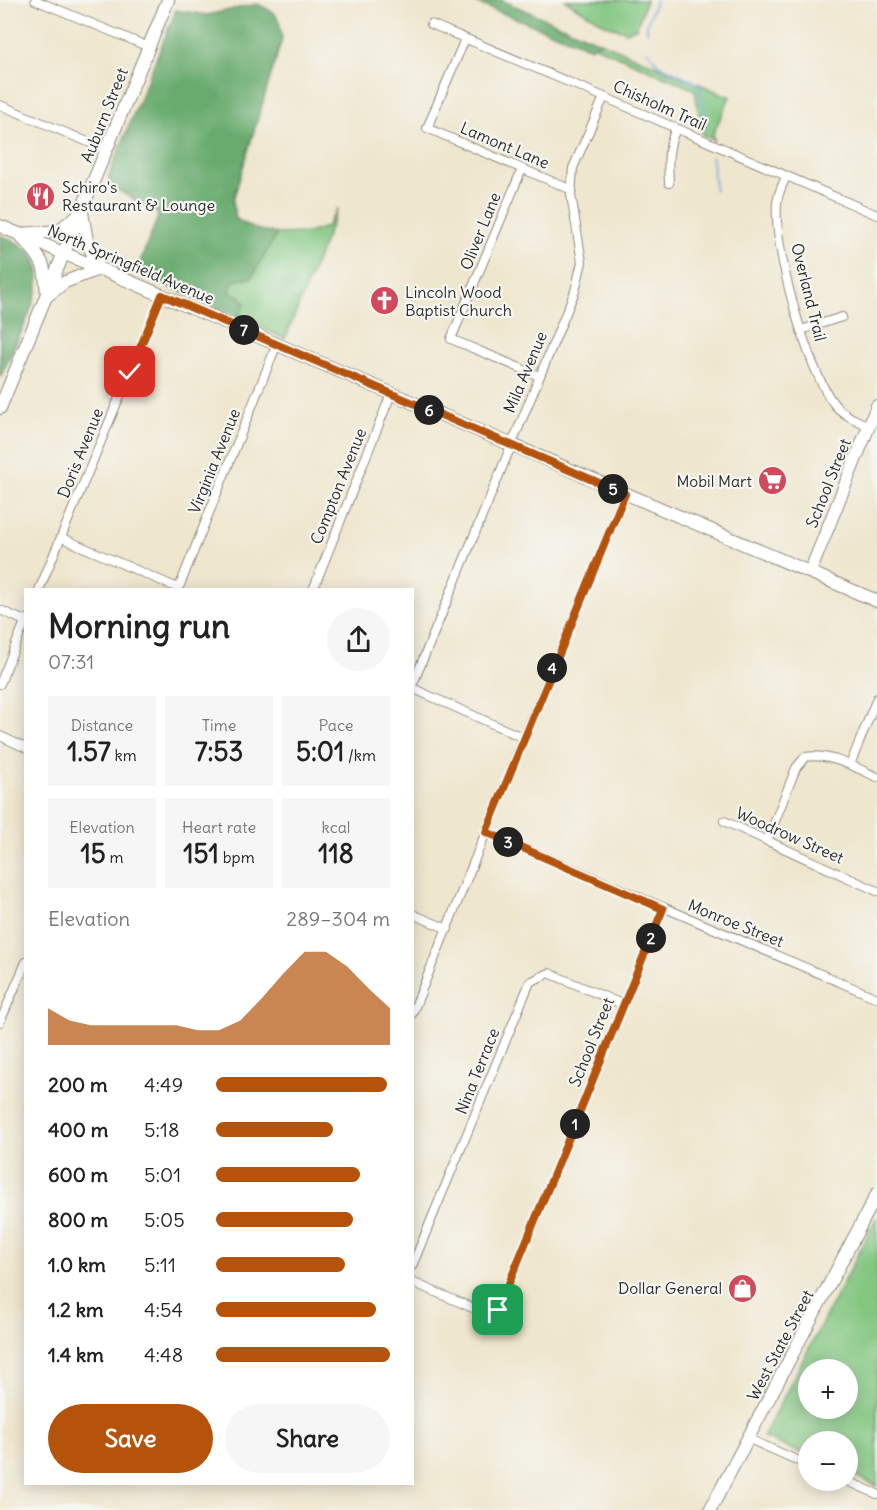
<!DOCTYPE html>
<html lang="en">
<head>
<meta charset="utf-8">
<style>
  body { margin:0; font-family:Delius,sans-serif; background:#f6f6f6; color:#222; height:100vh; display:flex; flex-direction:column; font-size:22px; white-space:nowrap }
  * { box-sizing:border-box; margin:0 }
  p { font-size:20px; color:#767676 }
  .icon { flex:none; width:33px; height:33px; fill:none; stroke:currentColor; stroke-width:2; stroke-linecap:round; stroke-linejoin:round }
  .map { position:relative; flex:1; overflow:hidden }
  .sheet { position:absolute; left:24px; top:588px; width:390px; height:897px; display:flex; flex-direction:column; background:#fff; border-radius:0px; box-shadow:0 3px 15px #0003 }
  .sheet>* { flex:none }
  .controls { position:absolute; left:798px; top:1359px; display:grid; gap:12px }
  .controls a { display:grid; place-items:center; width:60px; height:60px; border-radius:50%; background:#fff; box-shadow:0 3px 15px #0003; font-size:30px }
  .pin { position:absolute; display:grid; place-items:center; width:51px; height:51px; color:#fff; margin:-26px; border-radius:12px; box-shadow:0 3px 9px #0006 }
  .km { position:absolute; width:30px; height:30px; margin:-15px; border-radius:50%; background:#222; color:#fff; font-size:16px; line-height:30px; text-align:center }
  .round { display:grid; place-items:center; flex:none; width:63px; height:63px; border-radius:32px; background:#f6f6f6 }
  .summary { display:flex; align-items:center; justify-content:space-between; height:102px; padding:0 24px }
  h1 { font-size:33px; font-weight:700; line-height:45px }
  .metrics { display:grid; grid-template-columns:repeat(3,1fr); gap:9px; height:102px; padding:6px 24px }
  .metrics div { display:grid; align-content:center; border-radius:0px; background:#f6f6f6; text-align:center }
  .metrics b { font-size:26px; font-weight:700 }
  .metrics small { font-size:16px; font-weight:400 }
  .metrics p { font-size:16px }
  .chart { height:168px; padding:12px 24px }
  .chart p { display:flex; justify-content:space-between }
  .chart svg { width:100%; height:108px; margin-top:6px; fill:#b45309; opacity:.7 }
  .button { display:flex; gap:12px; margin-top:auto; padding:12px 24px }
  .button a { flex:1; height:69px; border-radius:36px; background:#b45309; color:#fff; font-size:24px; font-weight:700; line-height:69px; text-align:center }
  .button a+a { background:#f6f6f6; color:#222 }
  ul { padding:0 24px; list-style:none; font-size:20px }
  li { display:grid; grid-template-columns:96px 72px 1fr; align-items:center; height:45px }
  li i { height:15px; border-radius:8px; background:#b45309 }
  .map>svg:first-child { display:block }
</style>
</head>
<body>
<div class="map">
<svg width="877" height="1510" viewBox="0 0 877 1510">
  <rect width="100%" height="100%" fill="#f6f6f2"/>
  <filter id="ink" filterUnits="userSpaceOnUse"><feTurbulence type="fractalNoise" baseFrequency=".0167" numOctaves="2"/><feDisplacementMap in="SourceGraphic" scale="12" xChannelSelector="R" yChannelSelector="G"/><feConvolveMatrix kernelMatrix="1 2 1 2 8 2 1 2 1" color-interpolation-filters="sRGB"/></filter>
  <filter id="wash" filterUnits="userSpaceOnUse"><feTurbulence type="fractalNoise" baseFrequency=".008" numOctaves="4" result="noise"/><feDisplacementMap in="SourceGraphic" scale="24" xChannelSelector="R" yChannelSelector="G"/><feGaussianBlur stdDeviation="1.35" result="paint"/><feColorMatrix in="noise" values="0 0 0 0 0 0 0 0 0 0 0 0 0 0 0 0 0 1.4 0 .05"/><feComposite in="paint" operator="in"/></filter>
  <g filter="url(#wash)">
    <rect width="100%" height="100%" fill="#efe6ce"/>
    <path fill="#82c680" stroke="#567856" stroke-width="1.5" fill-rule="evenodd" d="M565 0H646L637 27 627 32 606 25Z
      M600 42 730 97 713 134 714 140 702 135 695 90 595 46Z
      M338 208 285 339 238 317 245 303 229 292 234 280 251 278 277 234 308 233 326 227Z
      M877 1217V1486L848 1473V1442H808V1456L763 1437ZM808 1370H848V1408H808Z"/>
    <path fill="#69ab6e" stroke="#4a6b4c" stroke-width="1.5" d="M469 0H501L600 42 591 48Z
      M257 4C278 13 280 17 282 39L233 200 236 219 252 228 277 234 251 278 234 280 229 292 241 297 245 304 238 317 136 272 159 214 114 188 108 177 176 10 207 15Z
      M0 235C10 239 21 243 29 251 35 257 39 268 39 277 38 303 11 352 0 378Z"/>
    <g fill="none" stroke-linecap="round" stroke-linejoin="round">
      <path stroke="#6ca7dc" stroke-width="2" d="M647 32V23L656 0
        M648 51 658 64 695 82 701 90 707 128
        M712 157 715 190"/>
    </g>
  </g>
  <g filter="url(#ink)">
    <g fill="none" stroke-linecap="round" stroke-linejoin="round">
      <defs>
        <path id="minor" d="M35 0 149 47
          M431 24 604 97 877 215
          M465 39 427 128 572 190
          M0 105 107 150
          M522 169 451 339 539 376
          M786 177C782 185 778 194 777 203 773 248 807 369 834 404 843 415 856 420 869 426
          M669 183C668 163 667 148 676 129
          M801 330 842 317
          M62 538 178 588
          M39 590 162 295
          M178 590 277 344
          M313 590 391 394
          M0 610 25 621
          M0 684 26 619
          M412 686 575 291 582 262 571 195 573 168 604 97
          M412 688 524 738
          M0 736 26 748
          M850 765 877 698
          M724 821 877 891
          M486 832 877 998
          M767 841 796 768 805 757C829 753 855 767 877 777
          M412 914 448 929
          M412 1014 524 738 625 494
          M0 1022 26 962
          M412 1266 530 982 549 973 624 1005
          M412 1282 487 1314H493L498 1310 663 909
          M749 1439 808 1465
          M845 1480 877 1494"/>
        <path id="secondary" d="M0 408 168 0
          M810 572 877 406"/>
        <path id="primary" d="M0 226 877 601
          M21 234 58 231 82 212
          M23 239C45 261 45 266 47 296
          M47 296 65 282 99 269 87 241 82 212
          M710 1510 877 1194"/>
      </defs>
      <use href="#minor" stroke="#8d887c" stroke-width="10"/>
      <use href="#secondary" stroke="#8d887c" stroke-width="14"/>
      <use href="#primary" stroke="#8d887c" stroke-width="14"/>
      <use href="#minor" stroke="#fff" stroke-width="8"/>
      <use href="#secondary" stroke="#fff" stroke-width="12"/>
      <use href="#primary" stroke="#fff" stroke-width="12"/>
    </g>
  </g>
  <g fill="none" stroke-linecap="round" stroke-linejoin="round" filter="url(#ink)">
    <defs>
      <path id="route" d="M130 372 162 295 625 494 486 832 663 909 498 1310"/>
    </defs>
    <use href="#route" stroke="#fff" stroke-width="12"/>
    <use href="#route" stroke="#b45309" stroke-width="8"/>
  </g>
  <defs>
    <symbol id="restaurant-disc" viewBox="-11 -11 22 22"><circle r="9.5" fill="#d1495b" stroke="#f6f6f2"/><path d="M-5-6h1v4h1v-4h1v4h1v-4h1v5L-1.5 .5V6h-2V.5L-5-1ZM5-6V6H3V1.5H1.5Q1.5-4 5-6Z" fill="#fff"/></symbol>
    <symbol id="church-disc" viewBox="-11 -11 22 22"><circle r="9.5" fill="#d1495b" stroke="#f6f6f2"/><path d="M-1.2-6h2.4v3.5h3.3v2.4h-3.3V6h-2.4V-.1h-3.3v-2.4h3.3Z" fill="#fff"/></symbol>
    <symbol id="supermarket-disc" viewBox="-11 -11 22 22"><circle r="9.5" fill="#d1495b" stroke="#f6f6f2"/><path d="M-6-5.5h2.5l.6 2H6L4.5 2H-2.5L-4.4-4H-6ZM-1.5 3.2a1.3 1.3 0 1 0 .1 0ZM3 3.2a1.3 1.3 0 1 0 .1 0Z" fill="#fff"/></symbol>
    <symbol id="shop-disc" viewBox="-11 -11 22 22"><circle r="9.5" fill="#d1495b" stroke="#f6f6f2"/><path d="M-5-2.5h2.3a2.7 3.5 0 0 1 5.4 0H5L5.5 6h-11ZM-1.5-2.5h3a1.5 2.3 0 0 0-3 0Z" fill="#fff"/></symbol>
  </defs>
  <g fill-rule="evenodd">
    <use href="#restaurant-disc" x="24" y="180" width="33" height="33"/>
    <use href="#church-disc" x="368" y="284" width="33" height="33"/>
    <use href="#supermarket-disc" x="756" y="464" width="33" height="33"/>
    <use href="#shop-disc" x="726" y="1272" width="33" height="33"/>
  </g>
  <g text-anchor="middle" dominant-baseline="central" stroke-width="4.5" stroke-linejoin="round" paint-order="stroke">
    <g font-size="16" fill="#2b2b2b" stroke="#f6f6f2">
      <text transform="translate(660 105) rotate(24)">Chisholm Trail</text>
      <text transform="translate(104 115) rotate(-68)">Auburn Street</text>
      <text transform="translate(505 145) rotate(23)">Lamont Lane</text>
      <text transform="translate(480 231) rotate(-68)">Oliver Lane</text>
      <text transform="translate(131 264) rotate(23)">North Springfield Avenue</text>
      <text transform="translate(809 292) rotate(76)">Overland Trail</text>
      <text transform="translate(525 372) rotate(-67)">Mila Avenue</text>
      <text transform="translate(80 453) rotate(-68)">Doris Avenue</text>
      <text transform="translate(214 461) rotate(-68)">Virginia Avenue</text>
      <text transform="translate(828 483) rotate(-68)">School Street</text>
      <text transform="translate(338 486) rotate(-68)">Compton Avenue</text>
      <text transform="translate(790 835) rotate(24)">Woodrow Street</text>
      <text transform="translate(736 923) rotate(22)">Monroe Street</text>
      <text transform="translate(591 1042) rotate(-68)">School Street</text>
      <text transform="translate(477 1071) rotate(-68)">Nina Terrace</text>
      <text transform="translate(780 1345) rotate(-62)">West State Street</text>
    </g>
    <g font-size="16" fill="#2b2b2b" stroke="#f6f6f2" text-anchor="start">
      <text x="62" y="187">Schiro's<tspan x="62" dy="18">Restaurant &amp; Lounge</tspan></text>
      <text x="405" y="292">Lincoln Wood<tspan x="405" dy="18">Baptist Church</tspan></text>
      <text x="752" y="481" text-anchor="end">Mobil Mart</text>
      <text x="722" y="1288" text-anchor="end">Dollar General</text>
    </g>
  </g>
</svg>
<div class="controls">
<a>+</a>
<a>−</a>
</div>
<div class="pin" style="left:498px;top:1310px;background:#1e9e55"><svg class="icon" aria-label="arrive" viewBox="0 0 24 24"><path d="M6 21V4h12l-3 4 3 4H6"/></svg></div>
<div class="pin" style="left:130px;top:372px;background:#d93025"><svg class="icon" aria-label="check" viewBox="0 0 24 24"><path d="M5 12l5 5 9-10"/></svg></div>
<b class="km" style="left:575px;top:1124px">1</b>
<b class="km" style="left:651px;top:938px">2</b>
<b class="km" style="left:508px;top:842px">3</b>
<b class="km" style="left:552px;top:668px">4</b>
<b class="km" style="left:613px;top:489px">5</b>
<b class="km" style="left:429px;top:410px">6</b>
<b class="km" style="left:244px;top:330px">7</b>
<section class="sheet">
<div class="summary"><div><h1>Morning run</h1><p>07:31</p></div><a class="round"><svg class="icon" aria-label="share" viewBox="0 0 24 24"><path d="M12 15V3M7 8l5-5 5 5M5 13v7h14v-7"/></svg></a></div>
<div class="metrics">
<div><p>Distance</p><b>1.57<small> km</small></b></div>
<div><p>Time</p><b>7:53</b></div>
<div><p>Pace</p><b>5:01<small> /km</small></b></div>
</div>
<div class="metrics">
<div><p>Elevation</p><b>15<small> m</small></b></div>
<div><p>Heart rate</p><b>151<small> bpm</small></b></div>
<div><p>kcal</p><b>118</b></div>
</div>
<div class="chart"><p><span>Elevation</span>289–304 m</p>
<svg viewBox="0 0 160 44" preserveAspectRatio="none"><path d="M0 44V29L10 34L20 36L30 36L40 36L50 36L60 36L70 38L80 38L90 34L100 25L110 15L120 6L130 6L140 12L150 21L160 29V44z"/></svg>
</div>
<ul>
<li><b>200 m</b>4:49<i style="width:98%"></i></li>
<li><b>400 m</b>5:18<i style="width:67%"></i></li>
<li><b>600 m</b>5:01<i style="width:83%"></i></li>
<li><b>800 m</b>5:05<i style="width:79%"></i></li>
<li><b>1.0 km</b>5:11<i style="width:74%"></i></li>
<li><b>1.2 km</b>4:54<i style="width:92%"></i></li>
<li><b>1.4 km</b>4:48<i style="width:100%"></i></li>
</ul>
<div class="button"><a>Save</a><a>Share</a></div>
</section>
</div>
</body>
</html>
